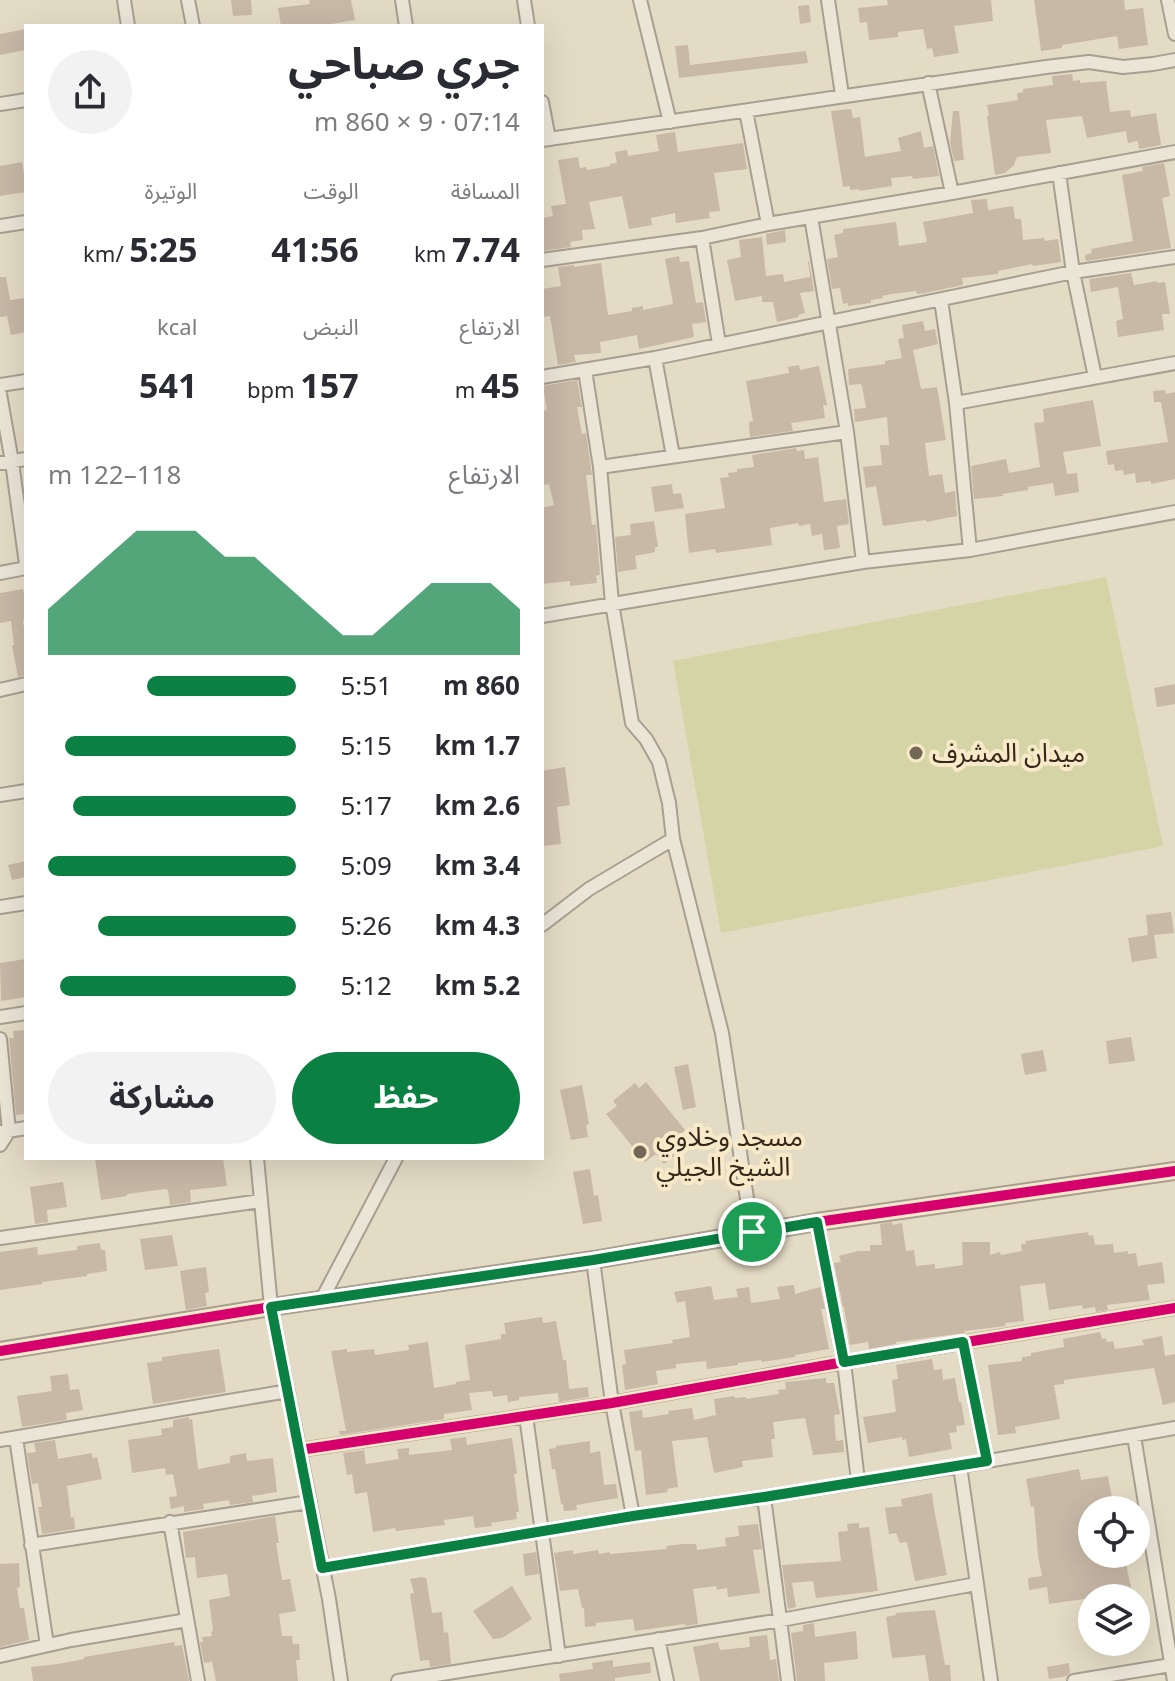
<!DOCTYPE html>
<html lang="ar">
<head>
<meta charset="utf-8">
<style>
  body { margin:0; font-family:Georgia,"Noto Sans Arabic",serif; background:#f2f2f3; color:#2b2b33; direction:rtl; height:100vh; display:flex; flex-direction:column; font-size:30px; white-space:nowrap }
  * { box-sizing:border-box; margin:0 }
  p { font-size:26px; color:#7c7c81 }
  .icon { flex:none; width:44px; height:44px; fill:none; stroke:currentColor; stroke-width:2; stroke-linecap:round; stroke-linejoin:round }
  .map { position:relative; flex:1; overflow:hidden; direction:ltr }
  .side { position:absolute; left:24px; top:24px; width:520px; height:1136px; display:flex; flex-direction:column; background:#fff; border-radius:0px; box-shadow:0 8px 32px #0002; direction:rtl }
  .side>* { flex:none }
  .controls { position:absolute; left:1078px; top:1496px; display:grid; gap:16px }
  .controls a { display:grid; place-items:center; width:72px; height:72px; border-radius:50%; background:#fff; box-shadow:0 8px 32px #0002; font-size:40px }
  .pin { position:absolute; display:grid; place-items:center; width:68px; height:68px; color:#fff; margin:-34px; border:4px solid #fff; border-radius:50%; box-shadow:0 2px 8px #0007 }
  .round { display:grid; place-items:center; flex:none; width:84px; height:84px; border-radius:42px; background:#f2f2f3 }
  .head { display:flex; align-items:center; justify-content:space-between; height:136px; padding:0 24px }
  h1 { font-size:44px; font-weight:700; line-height:60px }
  .figures { display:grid; grid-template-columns:repeat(3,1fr); gap:12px; height:136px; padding:8px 24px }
  .figures div { display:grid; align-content:center }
  .figures b { font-size:34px; font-weight:700 }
  .figures small { font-size:22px; font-weight:400 }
  .figures p { font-size:22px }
  .chart { height:224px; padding:16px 24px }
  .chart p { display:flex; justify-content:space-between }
  .chart svg { width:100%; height:144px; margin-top:8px; fill:#0b8043; opacity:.7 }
  .button { display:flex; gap:16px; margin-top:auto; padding:16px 24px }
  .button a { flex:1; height:92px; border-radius:48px; background:#0b8043; color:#fff; font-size:32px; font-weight:700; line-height:92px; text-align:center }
  .button a+a { background:#f2f2f3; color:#2b2b33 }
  ul { padding:0 24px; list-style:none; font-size:26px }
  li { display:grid; grid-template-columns:128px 96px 1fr; align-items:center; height:60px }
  li i { height:20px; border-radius:10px; background:#0b8043 }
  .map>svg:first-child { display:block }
</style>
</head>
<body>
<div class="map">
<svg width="1175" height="1681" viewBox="0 0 1175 1681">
  <rect width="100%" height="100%" fill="#e4dbc5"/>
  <path fill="#d4d4a6" d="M1106 577 1163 846 721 933 673 661Z"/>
  <path fill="#c8b8a6" d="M231 0H251L252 15 233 16Z
    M309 0H351L355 20 319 26H281L278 8 310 4Z
    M887 0H991L993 21 954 26 959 53 934 57 932 48 927 49 923 29 898 32V37L869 40 867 22 860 23 858 8 888 5Z
    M1034 0H1124L1125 10 1143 8 1148 45 1119 49 1117 36 1062 45V48L1041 51Z
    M809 5 811 22 800 24 798 6Z
    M26 29V50L0 55V34Z
    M688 45 690 65 806 51 808 63 679 78 675 46Z
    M1072 74 1073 81 1080 80V83L1106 81 1110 112 1130 110 1131 117 1156 113 1161 145 1139 149 1138 141 1128 143 1126 131 1087 138 1082 116 1046 120 1051 153 1017 157 1014 165 1005 173 995 175 987 116 989 115 987 105 1018 100 1017 93 1023 92V89L1053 85 1052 76Z
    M851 109 853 118 860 117 865 157 901 151 898 138 921 131 924 148 933 146 939 176 913 179 912 176 891 178 892 186 859 191V189L850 190V186L843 187 831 111Z
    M953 111H959L964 160 954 161 950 143Z
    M675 132 678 152 743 143 747 169 714 173 720 211 709 212 710 218 676 223 675 213 651 218 652 225 629 229 622 196 589 202 595 229 582 230 583 240 570 242 571 247 543 251 542 218 553 216 551 206 566 204 558 160 578 157 580 168 586 167 587 170 610 166V164L617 163 615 152 627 150 628 156 659 151 656 135Z
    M22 162 24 174H26V192L0 196V166Z
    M1164 163 1170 196 1162 198 1171 248 1086 261 1085 255 1092 253 1091 249 1133 241 1122 175 1143 171 1142 167Z
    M987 199 988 210 1013 206 1015 219H1021L1023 240 1044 238 1045 241 1058 239 1061 262 1033 266 1032 264 998 271V274L962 278 963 285 925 293 917 294 916 291 892 294 882 296 883 298 871 300V303L848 306V303L843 304 840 288 832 289 827 259 838 257 834 235 843 233V229L896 222 899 246 927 242 923 222 973 213 971 200Z
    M785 230 786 242 767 245 766 234Z
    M762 237 766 276 783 274 784 282 810 277 808 261H809L814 291 800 293 805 313 798 315 799 317 777 322 773 302H762V296L735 301 727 260 741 257 739 240Z
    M679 256 680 262 689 261 696 303 703 302 706 322 692 324 694 337 639 349 637 335 600 342 601 353 574 355 576 362 558 365 550 316 543 317 542 289 561 286 558 267 574 265V267L601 263 608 315 632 311V308L643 306V310L673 304 665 259Z
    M1131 273 1134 285 1157 281V283L1165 282 1170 314H1162L1164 330 1118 337 1116 321 1123 319 1118 287 1091 292 1089 279Z
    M0 277H6L10 300 26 298V332L11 335 7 316 0 317Z
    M923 321 925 331 935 329 938 344 913 350 921 389 937 387 946 440 925 443 929 476 942 474 945 493 955 491 957 516 926 522V520L883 526 876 486 866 488 863 467 882 465 880 445H889L887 417 855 422 854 409 866 408 862 386 861 384 849 385 848 369 885 364V361L902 358 898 339 904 338 902 325Z
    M799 365 800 370 819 366 827 405H823L825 418 791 423 793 431 750 437 749 422 753 421 746 381 789 373 788 367Z
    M577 380 582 407H577L582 434 586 433 592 475H586L592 525 596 524 600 575 596 576 597 583 570 586V581L542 584V508L554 505 549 484 542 485V411L547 410 543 386Z
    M1165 390 1166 394 1175 392V479L1151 484V481L1136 483 1135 473 1124 475 1123 470 1115 471 1114 464 1108 465 1106 451 1168 442 1161 402H1154L1153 391Z
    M1093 400 1101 446 1063 452 1067 474 1077 473 1079 492 1055 496 1053 483 1028 487V490L1002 494 1003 496 974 499 971 466 1006 459 1009 473 1040 467 1034 423 1044 422 1043 409Z
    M796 448 797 451 804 450 805 459 818 457 824 502 846 499 849 524 837 526 840 548 824 550 822 534 812 536 810 524 799 526 798 523 770 528 772 545 716 553 715 549 689 553 685 514 725 508 720 478 729 477 728 473 737 472V469L754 467 752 455Z
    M672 484 673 494 681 493 684 508 655 512 651 487Z
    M654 521 658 547H655V552L635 556 637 569 618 572 615 537 631 535 630 524Z
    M23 589 26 606V619L23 620 26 643V675L18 677 12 645H14L11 621 0 623V593Z
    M1175 684V704L1157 707 1154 688Z
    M565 767 570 805 557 807 561 844 542 846V771Z
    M26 861V877L12 880 8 865Z
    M1171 912 1174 933 1154 935 1157 958 1132 962 1128 938 1148 935 1146 915Z
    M26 959V997L1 1001 0 963Z
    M26 1030V1114L16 1115 9 1038H14L13 1031Z
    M1131 1037 1135 1061 1109 1064 1106 1041Z
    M1043 1050 1047 1071 1025 1075 1021 1054Z
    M688 1064 696 1107 683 1110 674 1067Z
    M646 1082 685 1130 677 1137 685 1147 664 1164 656 1154 645 1162 606 1114 617 1106 613 1101 635 1083 639 1088Z
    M582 1085 589 1124 586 1125 588 1137 571 1140 560 1090Z
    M95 1158H223L227 1186 190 1190 191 1202 170 1205 168 1190 165 1189 127 1194V1196L101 1200Z
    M590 1169 594 1196 598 1195 602 1221 583 1224 573 1172Z
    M63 1182 67 1207 47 1210 48 1222 35 1224 30 1187Z
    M892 1222V1225L902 1223 906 1251 914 1250 916 1266 935 1264V1269L963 1265 962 1242H990V1255L1000 1252 1001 1255 1022 1251 1021 1244H1026L1025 1241 1088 1232 1089 1236 1093 1235 1095 1245 1113 1244 1114 1253 1128 1251V1254L1136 1253 1138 1266 1162 1262 1165 1283 1147 1285 1150 1300 1107 1305 1108 1310 1096 1312 1095 1307 1083 1309 1082 1305 1049 1310 1045 1283 1020 1286 1024 1321 1005 1323 1006 1326 964 1331 965 1333 896 1342V1344L869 1349 868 1342 850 1345 844 1307H843L834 1263 841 1262 839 1256 858 1251H870V1245H882L880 1224Z
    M172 1235 178 1266 145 1270 140 1239Z
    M100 1243 101 1250H105L107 1271 87 1274V1276L42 1282V1284L0 1290V1252L37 1247 38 1255 77 1250V1246Z
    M206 1267 209 1292 205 1293 207 1306 186 1310 180 1271Z
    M794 1285 795 1294 820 1287 825 1309H821L829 1349 795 1355V1357L762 1362 761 1360 738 1363V1365L707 1369 706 1361 676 1364V1368L656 1371 658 1384 625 1390 622 1365 626 1364 624 1350 673 1343 672 1340 690 1337 685 1301 677 1303 674 1292 711 1286 714 1300 738 1297 736 1289 749 1287 751 1303 780 1299 777 1287Z
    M542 1317 543 1323 556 1321 563 1360H566L569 1389 588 1387 589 1397 559 1402 558 1393 519 1397V1400L508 1402 507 1395 493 1397 492 1391 469 1393 472 1410 444 1414V1419L340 1435 339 1431H346L331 1351 347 1349V1352L374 1349 375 1355 409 1350 408 1345 428 1342 434 1388 456 1384V1382L470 1380 465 1345 501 1339V1334H506L504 1323Z
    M1100 1332 1102 1339 1106 1338 1107 1342 1113 1341 1115 1349 1144 1345 1142 1340 1162 1336 1165 1356 1175 1354V1402L1163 1405 1154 1368 1064 1380V1384L1054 1385 1060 1419 1015 1427 1016 1433 998 1435 988 1365 1022 1361V1357L1031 1356V1353L1064 1347 1063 1339Z
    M219 1349 226 1392 153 1404 147 1363 162 1361V1357Z
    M932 1359 934 1370 942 1369 943 1380 955 1378 959 1402H961L965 1425 956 1426 957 1432 949 1433 952 1449 909 1457 906 1439 902 1440V1437L868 1443 863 1417 896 1412 892 1380 898 1379 896 1365Z
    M68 1374 70 1390 79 1389 83 1410 66 1413 67 1420 22 1427 17 1396 52 1391 50 1376Z
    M826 1378V1383H834L840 1414 834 1415 836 1441 843 1440 844 1452 813 1455 805 1418 773 1422 775 1439H771L773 1457 742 1461 743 1467 714 1473 707 1437 672 1441 678 1487 667 1489 668 1492 646 1495 641 1450 635 1451 629 1412 642 1410 643 1418 669 1414 668 1411 692 1408 694 1420 716 1415 714 1399 734 1396 735 1398 746 1397V1399L779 1394 778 1390 786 1389 785 1382Z
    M189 1417V1420L192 1419 198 1469 230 1463V1456L246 1453 247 1461 273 1458 277 1492 252 1496 253 1502 230 1505 229 1500 203 1504 204 1509 184 1512V1506L171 1509 169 1497 177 1496 173 1474 166 1475 165 1468 132 1473 128 1440 162 1435 161 1429 173 1427V1420Z
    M466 1437 467 1445 512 1438 517 1473 514 1474 519 1512H516L517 1519 491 1523 492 1526 475 1528 473 1516 444 1520 445 1525 396 1531 395 1528 373 1532 367 1492 355 1494 352 1474 347 1475 343 1453 364 1450 366 1464 399 1459 397 1449 409 1448V1455L452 1450 450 1439Z
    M55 1440 58 1459 92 1453V1458L97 1457 102 1479 67 1486 71 1518 74 1517 75 1529 42 1534 38 1507H42L38 1483 32 1484 27 1453 36 1452 34 1443Z
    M590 1441V1453L600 1451 604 1485 616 1484 618 1498 576 1505 577 1510 564 1511 563 1504H561L555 1469H552L549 1449 556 1448V1446Z
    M1079 1469 1081 1480 1108 1476 1114 1510H1092V1554H1124L1132 1592 1117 1595 1118 1598H1091L1049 1604 1047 1587 1029 1590 1028 1578 1042 1576 1038 1555 1034 1506 1031 1507 1026 1479Z
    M932 1493 934 1509 947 1575 915 1581 907 1542 900 1543 896 1533 889 1534 885 1508 902 1506 901 1499Z
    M275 1516 279 1543H276L282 1580 290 1579 296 1611 279 1614 282 1636H292L293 1644H299L300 1660H296L298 1681H216L212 1662 204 1663 200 1642H203L202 1637 212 1636 211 1632 213 1631 209 1600 230 1596 227 1574 197 1578 195 1557 186 1558 183 1532Z
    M859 1523V1528L869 1527 878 1591 816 1598 813 1581 792 1583 796 1607 788 1609 782 1565 841 1561 838 1532 848 1531 847 1524Z
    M758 1524 762 1549 753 1550 760 1593 728 1597 727 1588 717 1590 716 1586 693 1589 698 1624 685 1626V1624L635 1631 633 1619 596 1623V1626L585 1627 584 1608H582L578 1589 560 1591 554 1553 573 1550V1554L598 1550 599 1554 610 1552V1554L667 1549 666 1546 683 1544H696L697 1550 726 1546 725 1538 739 1536 738 1526Z
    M536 1552 539 1574 525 1576 523 1554Z
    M19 1563 20 1587 17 1588 20 1608H24L29 1640 0 1647V1564Z
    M421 1577 426 1578 432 1613 442 1612 444 1633 448 1632 451 1664 430 1667 429 1660 420 1661 410 1594 414 1593 410 1579Z
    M512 1586 532 1619 502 1638 493 1639 473 1611Z
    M935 1610 945 1665H950L951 1681H929L925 1655 892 1658 886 1617 896 1615V1613Z
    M814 1623 815 1637 856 1631 858 1659 824 1663 825 1681H797L791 1633 803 1631V1625Z
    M767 1635 770 1660 776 1659 779 1681H700L693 1647 718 1642 720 1650 750 1647 749 1637Z
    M174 1642 175 1646 182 1645 189 1681H33L31 1667 58 1664 84 1659V1657Z
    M613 1660V1667L650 1662 651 1673 615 1678V1681H560L559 1674 593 1669 592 1663Z
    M1069 1663 1070 1673 1067 1676 1049 1679 1047 1667Z"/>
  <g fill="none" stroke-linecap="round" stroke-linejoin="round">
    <defs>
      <path id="minor" d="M124 0 128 26
        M188 0 193 26
        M402 0 406 26
        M524 0 528 26
        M640 0 670 122
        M828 0 842 95
        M1168 0 1175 34
        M928 83 952 193
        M542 102 549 139
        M0 104 26 100
        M746 111 768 224
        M542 140 1046 67 1089 62 1123 67 1153 64 1175 60
        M1059 173 1073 272 1095 377
        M811 217 847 432 863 562
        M0 226 26 222
        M702 238 719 344
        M542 260 702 238 768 224 952 193 1175 152
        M941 300 956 403 970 550
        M655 358 673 456
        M585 370 600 467 612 603 632 723 646 739 659 762 669 803 673 839 722 1033 752 1232
        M542 377 655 358 1073 272 1175 257
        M0 385 26 381
        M0 394 12 462 26 564
        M956 403 1175 363
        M0 463 26 459
        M600 467 847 432
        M0 573 26 568
        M542 616 863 562 970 550 1175 512
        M0 690 26 684
        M0 795 26 791
        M0 907 26 903
        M542 925 589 889 673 839
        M0 1017 26 1013
        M0 1039 9 1131 0 1145
        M2 1132 26 1128
        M257 1158 271 1307 329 1599 341 1681
        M817 1222 844 1362 858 1481
        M0 1238 260 1201
        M593 1260 612 1403 633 1516
        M322 1299 396 1158
        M963 1342 987 1461
        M526 1416 559 1656
        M1134 1436 1174 1681
        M16 1438 47 1645
        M0 1440 288 1391
        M300 1450 612 1403 844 1362 1175 1308
        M960 1466 991 1681
        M764 1497 788 1681
        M170 1522 198 1681
        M31 1545 309 1502
        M322 1568 633 1516 764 1497 960 1466 1175 1428
        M658 1639 667 1681
        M0 1656 71 1640 187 1620
        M398 1681 781 1620 976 1584
        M1074 1681 1171 1665"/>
      <path id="tertiary" d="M0 1351 271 1307 593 1260 817 1222 1175 1171"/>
    </defs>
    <use href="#minor" stroke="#a89f90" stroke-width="16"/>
    <use href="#tertiary" stroke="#a89f90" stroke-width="20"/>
    <use href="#minor" stroke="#ebe5d8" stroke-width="12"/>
    <use href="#tertiary" stroke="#ebe5d8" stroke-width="16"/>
    <defs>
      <path id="cycleway" d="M0 1351 271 1307 593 1260 817 1222 1175 1171
        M300 1450 612 1403 844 1362 1175 1308"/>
    </defs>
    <use href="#cycleway" stroke="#f8eac8" stroke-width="15"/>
    <use href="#cycleway" stroke="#d6006c" stroke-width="10"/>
  </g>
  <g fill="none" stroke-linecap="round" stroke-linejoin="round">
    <defs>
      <path id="route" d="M817 1222 844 1362 963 1342 987 1461 764 1497 633 1516 322 1568 271 1307 593 1260Z"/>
    </defs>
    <use href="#route" stroke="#fff" stroke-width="16"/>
    <use href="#route" stroke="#0b8043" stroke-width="10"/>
  </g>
  <g fill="#726655" stroke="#f8eac8" stroke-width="3">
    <circle cx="916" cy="753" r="8"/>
    <circle cx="640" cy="1152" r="8"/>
  </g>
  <g text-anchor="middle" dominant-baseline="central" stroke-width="8" stroke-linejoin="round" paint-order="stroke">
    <g font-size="26" fill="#352719" stroke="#f8eac8" text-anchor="start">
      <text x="932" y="753">ميدان المشرف</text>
      <text x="656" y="1137">مسجد وخلاوي<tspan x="656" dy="30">الشيخ الجيلي</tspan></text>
    </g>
  </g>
</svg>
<div class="controls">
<a><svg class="icon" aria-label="locate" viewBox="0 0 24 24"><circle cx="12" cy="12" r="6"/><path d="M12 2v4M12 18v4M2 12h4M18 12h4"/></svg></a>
<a><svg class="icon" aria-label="layers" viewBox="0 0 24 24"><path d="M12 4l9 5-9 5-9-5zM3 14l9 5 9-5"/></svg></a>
</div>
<div class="pin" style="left:752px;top:1232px;background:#1e9e55"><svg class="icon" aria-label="arrive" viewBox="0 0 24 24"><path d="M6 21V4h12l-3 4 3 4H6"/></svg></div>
<section class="side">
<div class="head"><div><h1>جري صباحي</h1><p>07:14 · 9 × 860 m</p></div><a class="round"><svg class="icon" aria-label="share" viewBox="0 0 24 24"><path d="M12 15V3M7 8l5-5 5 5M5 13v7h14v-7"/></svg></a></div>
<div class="figures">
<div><p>المسافة</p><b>7.74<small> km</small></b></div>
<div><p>الوقت</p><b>41:56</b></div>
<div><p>الوتيرة</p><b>5:25<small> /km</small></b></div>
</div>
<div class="figures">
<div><p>الارتفاع</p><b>45<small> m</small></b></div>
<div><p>النبض</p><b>157<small> bpm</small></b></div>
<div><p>kcal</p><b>541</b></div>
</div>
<div class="chart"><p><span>الارتفاع</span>118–122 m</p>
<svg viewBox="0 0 160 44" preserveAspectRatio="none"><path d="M0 44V30L10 22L20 14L30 6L40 6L50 6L60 14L70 14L80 22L90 30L100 38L110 38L120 30L130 22L140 22L150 22L160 30V44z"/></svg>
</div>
<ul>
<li><b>860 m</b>5:51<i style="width:60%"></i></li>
<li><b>1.7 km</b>5:15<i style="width:93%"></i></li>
<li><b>2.6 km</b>5:17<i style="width:90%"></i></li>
<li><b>3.4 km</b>5:09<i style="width:100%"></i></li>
<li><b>4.3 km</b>5:26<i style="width:80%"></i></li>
<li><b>5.2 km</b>5:12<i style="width:95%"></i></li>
</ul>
<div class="button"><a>حفظ</a><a>مشاركة</a></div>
</section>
</div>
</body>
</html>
